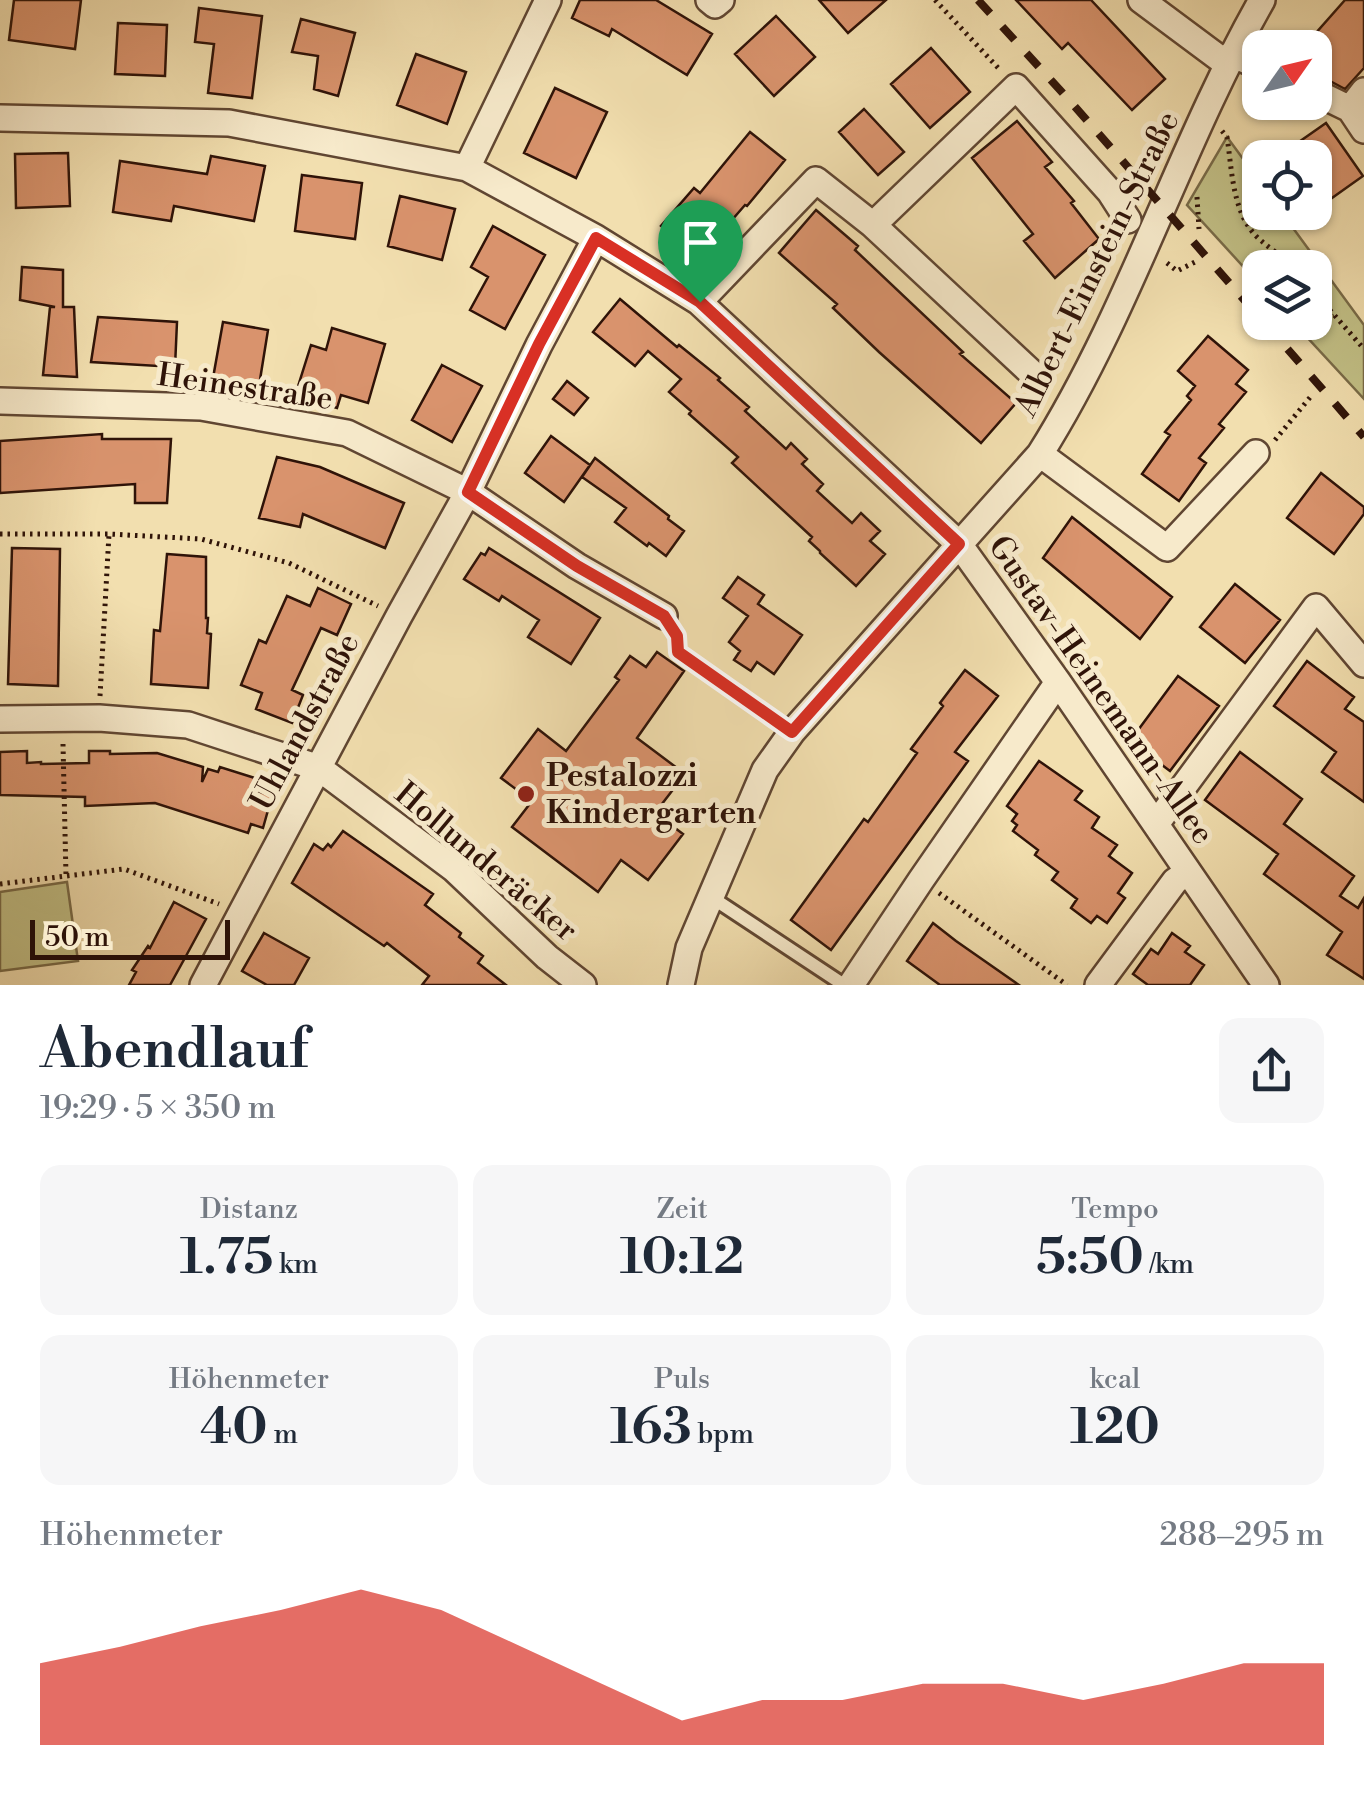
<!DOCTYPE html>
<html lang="de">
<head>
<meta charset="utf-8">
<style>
  body { margin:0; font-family:"Libre Bodoni",serif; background:#f6f6f7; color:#1f2937; height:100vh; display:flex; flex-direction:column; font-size:38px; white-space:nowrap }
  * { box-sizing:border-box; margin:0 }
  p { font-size:32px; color:#747a83 }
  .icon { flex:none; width:55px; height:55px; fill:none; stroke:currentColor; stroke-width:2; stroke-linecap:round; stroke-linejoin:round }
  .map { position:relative; height:985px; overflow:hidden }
  .side { display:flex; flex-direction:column; background:#fff; flex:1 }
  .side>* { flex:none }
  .needle { width:65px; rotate:56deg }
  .tools { position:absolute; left:1242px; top:30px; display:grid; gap:20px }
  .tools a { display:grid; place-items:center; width:90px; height:90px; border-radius:20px; background:#fff; box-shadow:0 2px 8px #0004; font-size:50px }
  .scale { position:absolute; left:30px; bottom:25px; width:200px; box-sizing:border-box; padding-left:10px; border:5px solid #2f1308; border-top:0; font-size:28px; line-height:35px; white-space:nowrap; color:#2f1308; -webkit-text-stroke:8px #f7eacb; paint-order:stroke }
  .pin { position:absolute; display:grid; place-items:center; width:85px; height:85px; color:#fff; margin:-102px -42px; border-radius:50% 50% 50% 0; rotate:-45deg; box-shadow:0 0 10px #0007 }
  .pin .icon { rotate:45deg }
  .round { display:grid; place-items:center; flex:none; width:105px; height:105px; border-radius:20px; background:#f6f6f7 }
  .overview { display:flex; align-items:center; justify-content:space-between; height:170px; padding:0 40px }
  h1 { font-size:55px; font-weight:600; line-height:75px }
  .metrics { display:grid; grid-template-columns:repeat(3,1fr); gap:15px; height:170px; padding:10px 40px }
  .metrics div { display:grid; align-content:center; border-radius:20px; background:#f6f6f7; text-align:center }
  .metrics b { font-size:50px; font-weight:600 }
  .metrics small { font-size:28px; font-weight:400 }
  .metrics p { font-size:28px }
  .chart { height:280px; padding:20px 40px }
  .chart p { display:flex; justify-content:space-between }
  .chart svg { width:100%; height:180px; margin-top:10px; fill:#d93025; opacity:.7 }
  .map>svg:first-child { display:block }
</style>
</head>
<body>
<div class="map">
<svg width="1364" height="985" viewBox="0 0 1364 985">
  <rect width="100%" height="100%" fill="#f2dfaf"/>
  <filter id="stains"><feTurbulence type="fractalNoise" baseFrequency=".002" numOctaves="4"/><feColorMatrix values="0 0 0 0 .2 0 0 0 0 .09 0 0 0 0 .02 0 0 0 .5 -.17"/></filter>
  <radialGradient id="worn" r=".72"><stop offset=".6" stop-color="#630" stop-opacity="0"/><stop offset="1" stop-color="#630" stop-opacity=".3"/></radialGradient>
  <path fill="#c2c086" stroke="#786a47" stroke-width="2.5" d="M1227 137 1260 182V212L1282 213 1364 325V399L1294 323 1315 322V268H1260V285L1187 205Z
    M67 882 78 961 0 971V892Z"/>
  <path fill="#d9936d" stroke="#2f1308" stroke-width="2.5" d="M14 0H81L75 49 9 40Z
    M580 0H656L712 34 687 75 612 29 609 36 572 18Z
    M819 0H886L848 33Z
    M1016 0H1091L1165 79 1132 110 1068 43 1062 49Z
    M1345 0H1364V68L1345 89 1330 81 1315 68V34Z
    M199 8 262 16 252 98 208 93 214 44 195 42Z
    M776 16 815 57 774 96 735 54Z
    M301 19 355 33 338 96 314 89 318 56 292 52Z
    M118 23 167 25 165 76 115 74Z
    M931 48 970 92 930 128 891 84Z
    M416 54 466 72 447 124 397 105Z
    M555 88 607 112 576 178 524 153Z
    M864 109 904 152 878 175 839 132Z
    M1017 121 1052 162 1045 167 1074 201 1071 203 1099 239 1055 278 1024 241 1033 234 972 158Z
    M1326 123 1363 176 1315 210V158H1276Z
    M750 132 785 160 747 206 745 205 698 259 661 226 694 188 700 193Z
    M68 153 70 206 16 208 15 154Z
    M211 156 265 166 254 221 174 206 171 221 113 212 120 161 207 174Z
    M302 175 362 183 355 239 295 231Z
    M400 196 455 209 442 260 388 246Z
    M816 210 858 246 855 250 963 352 960 354 1016 403 981 443 879 352 833 308 837 304 779 253Z
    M493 226 545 255 505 329 470 310 488 277 471 267Z
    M22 267 63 270V307H74L77 377 43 375 50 307H55L20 300Z
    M620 299 677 347 679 345 720 378 718 380 749 407 745 411 786 449 791 443 807 459 802 464 823 484 817 491 852 523 861 513 880 531 870 541 885 554 856 586 820 553V551L809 541 812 537 732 463 738 457 689 414 691 411 669 392 681 379 648 351 635 366 593 332Z
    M98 317 177 322 175 367 91 362Z
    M223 322 268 330 259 386 213 378Z
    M332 328 385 344 368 403 341 395 337 408 295 396 311 345 326 350Z
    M1208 336 1248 370 1236 384 1246 392 1219 424 1224 428 1199 458 1206 463 1179 501 1142 474 1170 435 1165 432 1191 400 1187 396 1195 386 1178 371Z
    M442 365 482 386 452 442 412 420Z
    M567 381 588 398 574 415 553 399Z
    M102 434V439H171L167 503H135V484L0 493V441Z
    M551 436 590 465 564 502 525 473Z
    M277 457 320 467 404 503 385 548 303 514 300 527 259 518Z
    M595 458 669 516 668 519 684 531 666 556 649 543 647 546 615 522 626 508 582 477Z
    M1321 473 1364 507V514L1334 554 1287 518Z
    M1072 517 1172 597 1140 639 1043 558Z
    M12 548 60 549 58 686 8 684Z
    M489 548 600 618 571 664 528 637 539 620 502 596 499 601 464 579 481 553 485 555Z
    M167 554 206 557V618H208L207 633 211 634 208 688 151 684 154 630 160 631Z
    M738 577 764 595 758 604 802 635 774 674 757 662 751 671 734 660 740 651 729 642 748 616 723 598Z
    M1235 584 1280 620 1245 663 1200 627Z
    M318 588 351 604 337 635 321 628 292 690 303 695 292 723 256 709 262 693 241 685 259 640 266 643 287 596 310 606Z
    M657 652 684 671 637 738 685 774 655 813 683 834 648 880 621 860 598 892 512 827 532 801 501 778 538 729 566 751 619 680 615 677 630 656 646 667Z
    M1307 661 1354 697 1345 709 1364 722V802L1322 772 1336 752 1274 706Z
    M965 670 998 696 955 752 968 761 831 950 791 920 864 819 868 822 917 753 911 749 943 706 940 703Z
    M1178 676 1219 706 1170 771 1130 741Z
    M27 751V763L41 762V764L89 763V751H110V754L157 753 203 767 202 782 208 769 218 772 220 767 258 779 254 790 272 796 263 828 251 824 248 833 155 803 85 806V797L0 795V752Z
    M1240 752 1302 799 1284 824 1354 876 1340 896 1358 908 1364 898V979L1327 955 1342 932 1264 874 1278 854 1205 800Z
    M1039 761 1082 791 1075 800 1099 817 1092 828 1117 845 1109 856 1132 873 1118 893 1125 898 1107 923 1097 916 1091 923 1071 908 1077 899 1052 880 1058 872 1035 855 1038 850 1013 831 1017 825 1012 821 1017 814 1007 806Z
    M343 831 433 894 425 905 461 933 459 937 483 956 478 963 506 985H422L429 976 387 943 384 946 292 883 314 844 323 850 328 844 331 847Z
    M174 902 206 919 186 956 170 985H129L136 972 132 970 148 946 150 948Z
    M933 923 956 941 1019 985H940L907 961Z
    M264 933 309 958 294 985H267L242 971Z
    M1172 933 1190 946 1185 952 1204 965 1190 985H1148L1133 974 1151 949 1158 954Z"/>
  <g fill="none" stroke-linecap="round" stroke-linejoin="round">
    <defs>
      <path id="lane" d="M711 897 844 985"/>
      <path id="street" d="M709 0 715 5 721 0
        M1141 0 1227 64
        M1232 54 1260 67
        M1315 92 1350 109 1364 91
        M1350 109 1364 130
        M0 118 229 123 467 168 596 238 699 302 959 544 1058 682 1266 985
        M467 168 548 0
        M873 225 1016 87 1110 192 1128 220
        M699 302 816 180 873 225 1036 377
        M0 401 201 407 347 433 468 492 577 566 664 616
        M1040 454 1167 548 1256 453
        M0 719 99 718 188 725 319 768 454 869 547 957 583 985
        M1156 824 1316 607 1364 664
        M203 985 399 616 468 492 539 345 596 238
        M681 985 689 948 765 770 792 732 1040 454C1130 311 1179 146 1262 0
        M851 985 921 880 1058 682
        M1098 985 1175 881 1188 872"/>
    </defs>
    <use href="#lane" stroke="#604632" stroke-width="18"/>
    <use href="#street" stroke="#604632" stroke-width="30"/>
    <path stroke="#2f1308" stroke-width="5" stroke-dasharray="2.5 5" stroke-linecap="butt" d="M935 0 1001 71
      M1222 131 1227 137C1232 169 1232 211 1256 236 1268 248 1282 255 1293 268
      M1197 197 1199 229
      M1167 263 1177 271 1195 262
      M1315 293 1364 349
      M1292 334 1334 316
      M1275 440 1312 395
      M0 534H109L201 539 289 563 378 606
      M677 635 678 652 774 719
      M100 696 109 534
      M63 744 66 876
      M0 884 124 869 219 904
      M939 893 1067 985"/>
    <use href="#lane" stroke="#f7eacb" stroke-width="12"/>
    <use href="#street" stroke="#f7eacb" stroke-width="25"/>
    <path stroke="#2f1308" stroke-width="8" stroke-dasharray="18 18" stroke-linecap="butt" d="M978 0 1070 101 1260 318
      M1264 322 1364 437"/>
  </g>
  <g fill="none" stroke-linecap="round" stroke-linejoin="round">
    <defs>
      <path id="route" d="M596 238 700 302 959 544 792 732 678 652 677 636 664 616 577 566 468 492 539 344Z"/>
    </defs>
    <use href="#route" stroke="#fff" stroke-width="20"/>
    <use href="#route" stroke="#d93025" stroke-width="12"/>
  </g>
  <circle fill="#8f2418" stroke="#f7eacb" stroke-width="4" cx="526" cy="794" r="10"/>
  <g text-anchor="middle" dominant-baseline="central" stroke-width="10" stroke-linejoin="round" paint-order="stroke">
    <g font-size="32" fill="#2f1308" stroke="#f7eacb">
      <text transform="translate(1097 264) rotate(-64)">Albert-Einstein-Straße</text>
      <text transform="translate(245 387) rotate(8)">Heinestraße</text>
      <text transform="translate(1101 690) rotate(55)">Gustav-Heinemann-Allee</text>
      <text transform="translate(305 722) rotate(-62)">Uhlandstraße</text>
      <text transform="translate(486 862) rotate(40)">Hollunderäcker</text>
    </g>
    <g font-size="32" font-weight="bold" fill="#2f1308" stroke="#f7eacb" text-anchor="start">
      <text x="546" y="776">Pestalozzi<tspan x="546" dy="37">Kindergarten</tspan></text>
    </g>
  </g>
  <rect width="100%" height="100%" filter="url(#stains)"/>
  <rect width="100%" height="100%" fill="url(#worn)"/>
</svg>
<div class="tools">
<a><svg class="needle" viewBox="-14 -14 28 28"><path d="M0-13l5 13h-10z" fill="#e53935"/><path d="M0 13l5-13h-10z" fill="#747a83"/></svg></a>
<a><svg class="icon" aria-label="locate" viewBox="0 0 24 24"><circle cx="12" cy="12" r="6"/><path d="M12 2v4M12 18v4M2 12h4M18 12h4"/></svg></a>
<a><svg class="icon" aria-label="layers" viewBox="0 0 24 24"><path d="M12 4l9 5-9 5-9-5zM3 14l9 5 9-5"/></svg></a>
</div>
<div class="scale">50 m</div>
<div class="pin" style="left:700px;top:302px;background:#1e9e55"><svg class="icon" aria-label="arrive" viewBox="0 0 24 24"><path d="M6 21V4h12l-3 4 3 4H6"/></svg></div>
</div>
<section class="side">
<div class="overview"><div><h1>Abendlauf</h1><p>19:29 · 5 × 350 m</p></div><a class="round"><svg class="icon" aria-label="share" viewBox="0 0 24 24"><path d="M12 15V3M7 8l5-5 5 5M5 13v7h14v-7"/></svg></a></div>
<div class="metrics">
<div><p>Distanz</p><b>1.75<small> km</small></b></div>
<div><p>Zeit</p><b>10:12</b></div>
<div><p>Tempo</p><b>5:50<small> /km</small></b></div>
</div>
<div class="metrics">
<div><p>Höhenmeter</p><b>40<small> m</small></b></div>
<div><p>Puls</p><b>163<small> bpm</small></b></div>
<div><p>kcal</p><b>120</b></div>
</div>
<div class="chart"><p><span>Höhenmeter</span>288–295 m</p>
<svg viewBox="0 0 160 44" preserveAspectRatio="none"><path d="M0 44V24L10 20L20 15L30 11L40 6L50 11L60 20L70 29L80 38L90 33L100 33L110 29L120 29L130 33L140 29L150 24L160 24V44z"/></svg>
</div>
</section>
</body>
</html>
